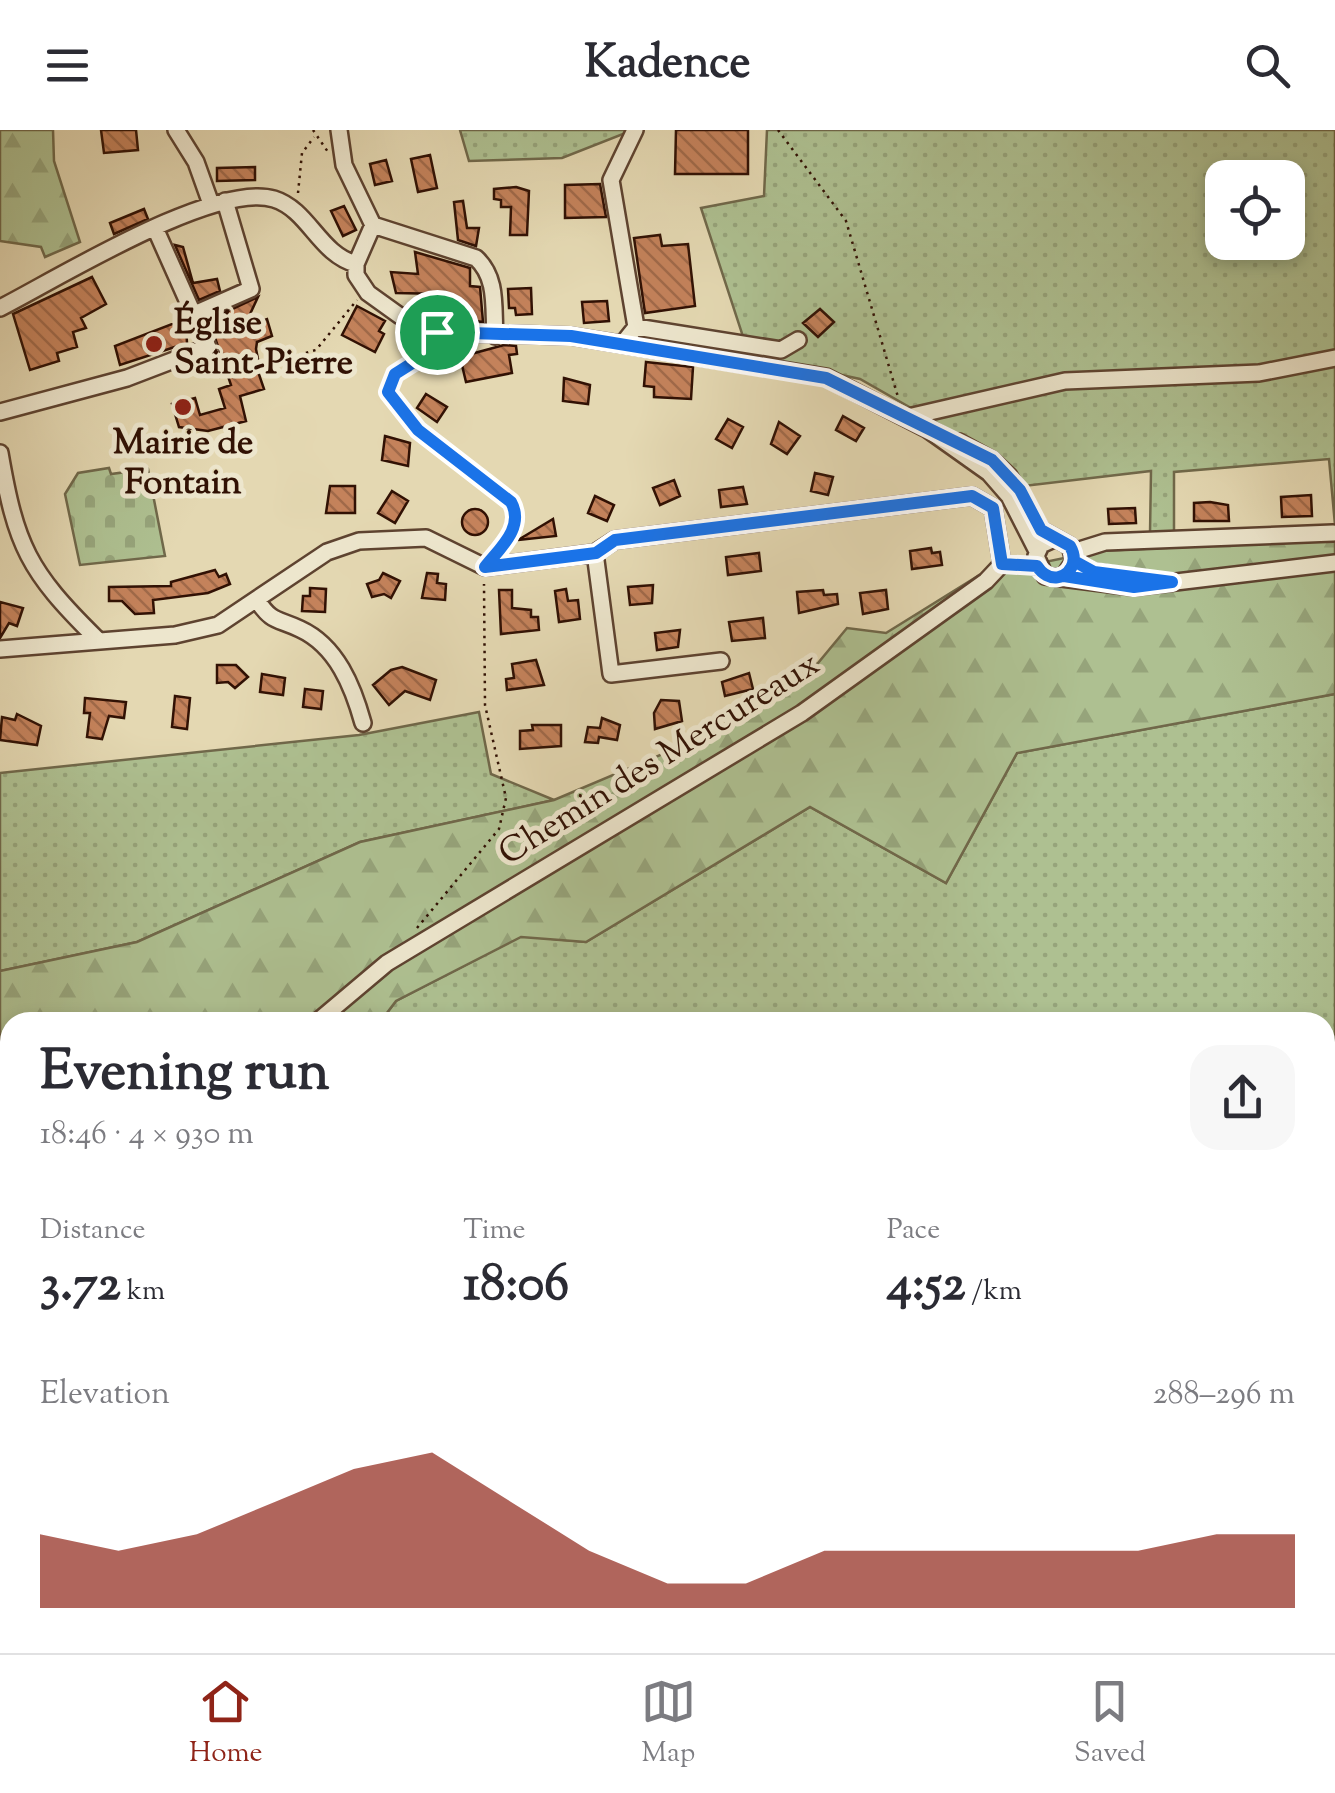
<!DOCTYPE html>
<html lang="en">
<head>
<meta charset="utf-8">
<style>
  body { margin:0; font-family:"Sorts Mill Goudy",serif; background:#f7f7f7; color:#2b2b33; height:100vh; display:flex; flex-direction:column; font-size:38px; white-space:nowrap }
  * { box-sizing:border-box; margin:0 }
  p { font-size:32px; color:#7c7c81 }
  .icon { flex:none; width:55px; height:55px; fill:none; stroke:currentColor; stroke-width:2; stroke-linecap:round; stroke-linejoin:round }
  .map { position:relative; flex:1; overflow:hidden }
  .panel { position:absolute; left:0px; top:882px; width:1335px; height:642px; display:flex; flex-direction:column; background:#fff; border-radius:30px 30px 0 0; box-shadow:0 5px 15px #0003 }
  .panel>* { flex:none }
  .buttons { position:absolute; left:1205px; top:30px; display:grid; gap:20px }
  .buttons a { display:grid; place-items:center; width:100px; height:100px; border-radius:20px; background:#fff; box-shadow:0 5px 15px #0003; font-size:50px }
  .pin { position:absolute; display:grid; place-items:center; width:85px; height:85px; color:#fff; margin:-42px; border:5px solid #fff; border-radius:50%; box-shadow:0 2px 10px #0007 }
  .round { display:grid; place-items:center; flex:none; width:105px; height:105px; border-radius:30px; background:#f7f7f7 }
  .headline { display:flex; align-items:center; justify-content:space-between; height:170px; padding:0 40px }
  h1 { font-size:55px; font-weight:700; line-height:75px }
  .stats { display:grid; grid-template-columns:repeat(3,1fr); gap:15px; height:170px; padding:10px 40px }
  .stats div { display:grid; align-content:center }
  .stats b { font-size:50px; font-weight:700 }
  .stats small { font-size:28px; font-weight:400 }
  .stats p { font-size:28px }
  .chart { height:280px; padding:20px 40px }
  .chart p { display:flex; justify-content:space-between }
  .chart svg { width:100%; height:180px; margin-top:10px; fill:#8f2418; opacity:.7 }
  header { display:flex; justify-content:space-between; align-items:center; height:130px; padding:0 40px; background:#fff; font-size:45px; font-weight:700 }
  .dock { display:flex; justify-content:space-around; align-items:center; height:140px; border-top:2px solid #e1e1e2; background:#fff; font-size:28px; color:#7c7c81 }
  .dock a { display:grid; justify-items:center; gap:5px }
  .dock .on { color:#8f2418 }
  .map>svg:first-child { display:block }
</style>
</head>
<body>
<header><svg class="icon" aria-label="menu" viewBox="0 0 24 24"><path d="M4 6h16M4 12h16M4 18h16"/></svg>Kadence<svg class="icon" aria-label="search" viewBox="0 0 24 24"><circle cx="10" cy="10" r="6"/><path d="M15 15l6 6"/></svg></header>
<div class="map">
<svg width="1335" height="1523" viewBox="0 0 1335 1523">
  <defs>
    <pattern id="green-dots" width="8" height="8" patternUnits="userSpaceOnUse" patternTransform="scale(2.5)"><rect width="8" height="8" fill="#aec091"/><path d="M2 2h.1M6 6h.1" fill="none" stroke="#96a47b" stroke-width="1.8" stroke-linecap="round"/></pattern>
    <pattern id="forest-firs" width="22" height="20" patternUnits="userSpaceOnUse" patternTransform="scale(2.5)"><rect width="22" height="20" fill="#aec091"/><path d="M5 1l3.5 6h-7zM16 11l3.5 6h-7z" fill="#96a47b"/></pattern>
    <pattern id="cemetery-stones" width="16" height="16" patternUnits="userSpaceOnUse" patternTransform="scale(2.5)"><rect width="16" height="16" fill="#aec091"/><path d="M2 7V4a2 2 0 0 1 4 0v3zM10 15v-3a2 2 0 0 1 4 0v3z" fill="#96a47b"/></pattern>
    <pattern id="building-back-hatch" width="6" height="6" patternUnits="userSpaceOnUse" patternTransform="scale(2.5)"><rect width="6" height="6" fill="#c4825b"/><path d="M-1 5l2 2M0 0l6 6M5-1l2 2" fill="none" stroke="#a06949"/></pattern>
  </defs>
  <rect width="100%" height="100%" fill="#e4d8b2"/>
  <filter id="stains"><feTurbulence type="fractalNoise" baseFrequency=".002" numOctaves="4"/><feColorMatrix values="0 0 0 0 .2 0 0 0 0 .09 0 0 0 0 .02 0 0 0 .5 -.17"/></filter>
  <radialGradient id="worn" r=".72"><stop offset=".6" stop-color="#630" stop-opacity="0"/><stop offset="1" stop-color="#630" stop-opacity=".3"/></radialGradient>
  <path fill="url(#green-dots)" stroke="#70684a" stroke-width="2.5" fill-rule="evenodd" d="M460 0H633L562 28 469 31Z
    M767 0H1335V395L1329 329 1174 342V402L1150 404 1151 341 1024 356 1002 330 860 249 749 225 701 78 764 66ZM1222 48H1288V112H1222Z
    M1335 564V921L1325 928V892H380L396 871 521 806 586 812 810 677 946 753 1017 623Z
    M479 582 491 644 554 670 360 712 137 812 0 841V643L359 605Z
    M10 1038V1515H496L506 1523H0V1043Z"/>
  <path fill="url(#forest-firs)" stroke="#70684a" stroke-width="2.5" d="M0 0H53L54 31 80 112 45 127 41 117 0 111Z
    M1335 410V564L1017 623 946 753 810 677 586 812 521 807 396 871 380 892H10V1038L0 1043V841L137 812 360 712 554 670 691 612 787 560 818 533 847 498 886 503 978 446 1098 421Z
    M1335 921V1523H506L496 1515H1325V928Z"/>
  <path fill="url(#cemetery-stones)" stroke="#70684a" stroke-width="2.5" d="M109 338 111 344 148 339 165 426 80 435 65 364 78 343Z"/>
  <path fill="url(#building-back-hatch)" stroke="#311104" stroke-width="2.5" d="M101 0H136L138 20 104 23Z
    M676 0H748V44H675Z
    M430 25 437 58 418 62 411 29Z
    M386 30 392 51 375 55 370 34Z
    M255 37V50L217 51V38Z
    M600 54 606 87 565 88V55Z
    M516 57 529 61 527 105H510L511 77H501V70L494 69V59Z
    M463 71 467 98H479L476 116 458 110 454 72Z
    M344 76 356 100 343 106 331 81Z
    M144 79 148 89 114 104 110 93Z
    M660 105 662 116 688 114 695 176 645 183 634 108Z
    M175 115 183 117 193 153 217 149 220 161 199 170Z
    M415 122 470 138V156L480 157 483 192 443 187V164L396 163 391 142 418 144Z
    M92 147 106 174 81 188 86 198 73 202 77 217 57 223 59 231 30 240 13 184Z
    M531 158 532 184 516 185 515 178H509L508 159Z
    M258 167 244 197 267 189 272 206 257 212 256 219 258 229 254 230 264 259 240 266 246 291 208 301 179 297 172 274 195 268 200 285 225 278 219 259 231 255 209 190Z
    M607 171 609 191 584 193 582 172Z
    M357 176 385 191 379 201 384 204 375 222 342 205Z
    M820 179 834 192 818 207 803 193Z
    M179 180 186 196 187 213 120 235 115 216 175 193 174 181Z
    M504 215 516 216 517 224 509 225 512 243 466 252 460 227Z
    M646 232 693 237 691 269 654 267V257L644 256Z
    M564 248 590 255 588 274 563 271Z
    M426 264 447 277 437 292 417 278Z
    M843 286 864 298 856 311 836 300Z
    M728 289 743 297 732 318 716 309Z
    M779 292 800 306 787 324 771 314Z
    M385 306 410 313 408 336 382 330Z
    M815 343 833 347 828 365 811 361Z
    M674 350 680 366 660 375 653 358Z
    M330 356H355V383H326Z
    M743 357 747 374 721 377 719 360Z
    M392 361 408 371 395 393 378 383Z
    M1311 365 1312 386 1282 387 1281 367Z
    M595 366 614 375 607 391 588 383Z
    M1210 372 1228 375 1229 391H1194V373Z
    M1135 378 1136 393 1109 394 1108 379Z
    M462 392a13 13 0 1 1 26 0a13 13 0 1 1-26 0Z
    M553 389 556 406 518 410Z
    M931 418 932 423 940 422 942 435 912 439 910 421Z
    M759 423 761 441 728 445 726 427Z
    M215 440 219 447 226 444 230 454 208 463 153 470 154 483 135 484 122 471H109V457L171 456V452Z
    M383 443 400 451 391 468 384 464 372 467 367 454 379 450Z
    M427 443 438 444 437 453 446 454 445 470 422 468Z
    M653 455 652 473 630 475 628 457Z
    M310 458 326 459 325 482 302 481 303 466H310Z
    M566 459 568 471 578 470 580 489 559 492 555 461Z
    M499 460H512V478L531 480V487H538L539 500 501 504Z
    M823 460 824 465 837 464 838 474 799 483 797 462Z
    M886 460 888 479 863 484 860 463Z
    M0 472 23 478 17 496 9 493 0 508Z
    M763 488 765 508 732 511 729 492Z
    M680 500 678 517 657 520 655 503Z
    M536 530 544 555 507 560 506 549 514 548 512 534Z
    M217 535H236L248 547 235 558 228 552 217 553Z
    M402 537 436 550 430 570 405 561 389 575 373 555 391 540Z
    M749 543 753 559 725 566 722 552Z
    M262 544 285 548 283 565 260 562Z
    M305 559 323 561 321 579 303 577Z
    M175 566 190 568 187 599 172 597Z
    M85 568 126 572 124 588 109 586 102 609 87 607 90 583H84Z
    M661 570 679 571 682 591 655 599 654 583Z
    M17 584 41 596 37 615 0 610 2 587 15 590Z
    M602 588 620 595 617 610 599 607 598 613 585 612 588 597 600 598Z
    M532 595H561V616L520 619V601L533 600Z"/>
  <g fill="none" stroke-linecap="round" stroke-linejoin="round">
    <defs>
      <path id="minor" d="M176 0 196 32 211 74
        M339 0 344 35 373 95 356 134V145L368 163 400 186 437 202 571 206 826 247 927 299 989 343 1009 366 1037 421
        M373 95 476 128C498 148 493 178 495 206
        M0 178C57 149 215 51 274 69 309 80 319 124 356 134
        M192 185 251 159 225 71
        M636 197 781 220 798 210
        M624 212 636 197 611 50 635 0
        M0 282 127 248 208 217 155 98
        M908 287 1065 251 1259 243 1335 228
        M959 312 992 330 1009 346 1041 400 1070 416 1074 431 1064 446
        M0 323C16 416 28 441 96 508
        M1052 410 1041 415 1036 426 1045 446 1134 457 1335 433
        M1073 422 1105 412 1333 403
        M595 423 611 544 721 531
        M1074 431 1093 442 1119 446
        M257 470C272 493 277 488 300 499 337 516 353 557 363 593
        M0 519 175 505 218 495 327 422 359 411 426 408 485 437 595 423 615 410 972 366 993 378 1002 434
        M317 892 387 833 802 583 986 451 1002 434
        M0 1120 10 1115"/>
    </defs>
    <use href="#minor" stroke="#5e4330" stroke-width="20"/>
    <path stroke="#311104" stroke-width="2.5" stroke-dasharray="2.5 5" stroke-linecap="butt" d="M313 0 328 22
      M778 0 846 91 898 267
      M298 63 302 23 314 7
      M430 217C419 237 389 238 388 262L419 300 511 372 516 390 498 420
      M214 233 219 247 316 220 357 170
      M417 798 499 699 506 668 485 575 484 454
      M0 1186 10 1178
      M0 1218 10 1220
      M488 1523 490 1515"/>
    <use href="#minor" stroke="#ede6cd" stroke-width="15"/>
  </g>
  <g fill="none" stroke-linecap="round" stroke-linejoin="round">
    <defs>
      <path id="route" d="M437 202 425 225 395 244 388 262 418 300 511 372C525 397 500 418 485 437L596 423 615 410 972 366 993 378 1002 434 1037 436C1048 453 1068 451 1074 431L1094 442 1172 452 1134 457 1064 446C1074 438 1077 428 1070 416L1041 400 1020 360 992 330 826 248 571 206 437 202"/>
    </defs>
    <use href="#route" stroke="#fff" stroke-width="20"/>
    <use href="#route" stroke="#1a73e8" stroke-width="12"/>
  </g>
  <g fill="#8f2418" stroke="#ede6cd" stroke-width="4">
    <circle cx="154" cy="214" r="10"/>
    <circle cx="183" cy="277" r="10"/>
  </g>
  <g text-anchor="middle" dominant-baseline="central" stroke-width="10" stroke-linejoin="round" paint-order="stroke">
    <g font-size="35" font-weight="bold" fill="#311104" stroke="#ede6cd" text-anchor="start">
      <text x="174" y="194">Église<tspan x="174" dy="40">Saint-Pierre</tspan></text>
      <text x="183" y="314" text-anchor="middle">Mairie de<tspan x="183" dy="40">Fontain</tspan></text>
    </g>
    <g font-size="35" fill="#311104" stroke="#ede6cd">
      <text transform="translate(660 630) rotate(-32)">Chemin des Mercureaux</text>
    </g>
  </g>
  <rect width="100%" height="100%" filter="url(#stains)"/>
  <rect width="100%" height="100%" fill="url(#worn)"/>
</svg>
<div class="buttons">
<a><svg class="icon" aria-label="locate" viewBox="0 0 24 24"><circle cx="12" cy="12" r="6"/><path d="M12 2v4M12 18v4M2 12h4M18 12h4"/></svg></a>
</div>
<div class="pin" style="left:437px;top:202px;background:#1e9e55"><svg class="icon" aria-label="arrive" viewBox="0 0 24 24"><path d="M6 21V4h12l-3 4 3 4H6"/></svg></div>
<section class="panel">
<div class="headline"><div><h1>Evening run</h1><p>18:46 · 4 × 930 m</p></div><a class="round"><svg class="icon" aria-label="share" viewBox="0 0 24 24"><path d="M12 15V3M7 8l5-5 5 5M5 13v7h14v-7"/></svg></a></div>
<div class="stats">
<div><p>Distance</p><b>3.72<small> km</small></b></div>
<div><p>Time</p><b>18:06</b></div>
<div><p>Pace</p><b>4:52<small> /km</small></b></div>
</div>
<div class="chart"><p><span>Elevation</span>288–296 m</p>
<svg viewBox="0 0 160 44" preserveAspectRatio="none"><path d="M0 44V26L10 30L20 26L30 18L40 10L50 6L60 18L70 30L80 38L90 38L100 30L110 30L120 30L130 30L140 30L150 26L160 26V44z"/></svg>
</div>
</section>
</div>
<nav class="dock">
<a class="on"><svg class="icon" aria-label="home" viewBox="0 0 24 24"><path d="M3 11l9-7 9 7M6 9v11h12V9"/></svg>Home</a>
<a><svg class="icon" aria-label="map" viewBox="0 0 24 24"><path d="M3 6l6-2 6 2 6-2v14l-6 2-6-2-6 2zM9 4v14M15 6v14"/></svg>Map</a>
<a><svg class="icon" aria-label="saved" viewBox="0 0 24 24"><path d="M7 4h10v16l-5-4-5 4z"/></svg>Saved</a>
</nav>
</body>
</html>
